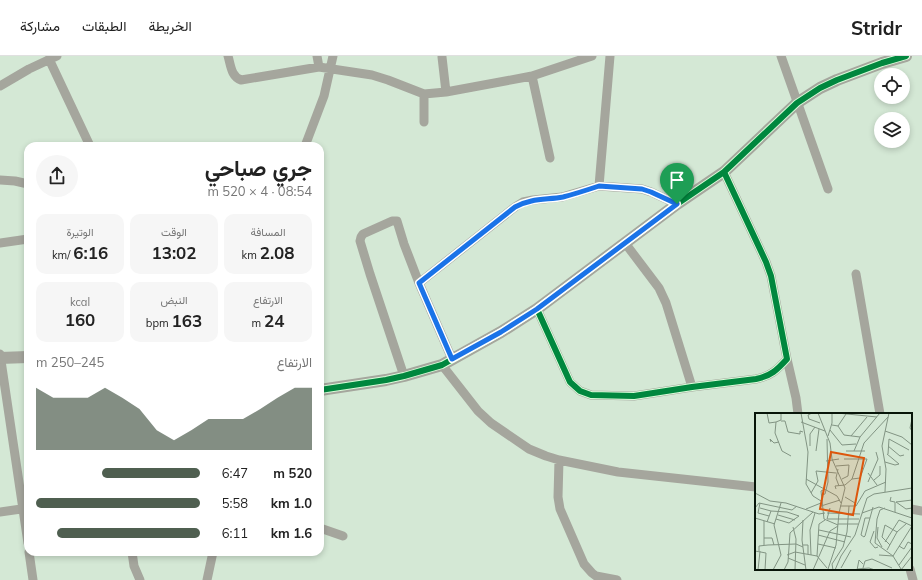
<!DOCTYPE html>
<html lang="ar">
<head>
<meta charset="utf-8">
<style>
  body { margin:0; font-family:Mulish,Vazirmatn,sans-serif; background:#f6f6f6; color:#222; direction:rtl; height:100vh; display:flex; flex-direction:column; font-size:15px; white-space:nowrap }
  * { box-sizing:border-box; margin:0 }
  p { font-size:13px; color:#767676 }
  .icon { flex:none; width:22px; height:22px; fill:none; stroke:currentColor; stroke-width:2; stroke-linecap:round; stroke-linejoin:round }
  .map { position:relative; flex:1; overflow:hidden; direction:ltr }
  .sheet { position:absolute; left:24px; top:86px; width:300px; height:414px; display:flex; flex-direction:column; background:#fff; border-radius:12px; box-shadow:0 2px 6px #0003; direction:rtl }
  .sheet>* { flex:none }
  .buttons { position:absolute; left:874px; top:12px; display:grid; gap:8px }
  .buttons a { display:grid; place-items:center; width:36px; height:36px; border-radius:50%; background:#fff; box-shadow:0 2px 6px #0003; font-size:20px }
  .pin { position:absolute; display:grid; place-items:center; width:34px; height:34px; color:#fff; margin:-41px -17px; border-radius:50% 50% 50% 0; rotate:-45deg; box-shadow:0 0 4px #0007 }
  .pin .icon { rotate:45deg }
  .round { display:grid; place-items:center; flex:none; width:42px; height:42px; border-radius:21px; background:#f6f6f6 }
  .summary { display:flex; align-items:center; justify-content:space-between; height:68px; padding:0 12px }
  h1 { font-size:22px; font-weight:700; line-height:30px }
  .stats { display:grid; grid-template-columns:repeat(3,1fr); gap:6px; height:68px; padding:4px 12px }
  .stats div { display:grid; align-content:center; border-radius:10px; background:#f6f6f6; text-align:center }
  .stats b { font-size:17px; font-weight:700 }
  .stats small { font-size:11px; font-weight:400 }
  .stats p { font-size:11px }
  .chart { height:112px; padding:8px 12px }
  .chart p { display:flex; justify-content:space-between }
  .chart svg { width:100%; height:72px; margin-top:4px; fill:#4f5f50; opacity:.7 }
  ul { padding:0 12px; list-style:none; font-size:13px }
  li { display:grid; grid-template-columns:64px 48px 1fr; align-items:center; height:30px }
  li i { height:10px; border-radius:5px; background:#4f5f50 }
  header { display:flex; align-items:center; gap:24px; box-sizing:border-box; height:56px; padding:0 20px; background:#fff; border-bottom:1px solid #e0e0e0 }
  header strong { font-size:19px }
  nav { display:flex; gap:22px; margin-inline-start:auto; font-size:14px }
  .map>svg:first-child { display:block }
</style>
</head>
<body>
<header>
<strong>Stridr</strong>
<nav><a>الخريطة</a><a>الطبقات</a><a>مشاركة</a></nav>
</header>
<div class="map">
<svg width="922" height="524" viewBox="0 0 922 524">
  <rect width="100%" height="100%" fill="#d4e8d5"/>
  <g fill="none" stroke-linecap="round" stroke-linejoin="round">
    <path stroke="#a5a69d" stroke-width="9" d="M228 0C231 10 231 20 241 24L319 11 372 19 388 24 424 38 446 36 532 20 592 0
      M317 0 319 11
      M781 0 828 133
      M442 1 446 36
      M49 3 90 90
      M532 20 550 102
      M0 30 29 13 57 0
      M424 66V38
      M305 90 324 40 333 0
      M0 124 15 125 28 128
      M599 130 610 0
      M0 187 28 183
      M625 187 659 232 666 247 692 331
      M856 218 880 358
      M419 227 515 151 523 146 533 144 562 141 599 130 642 133 651 136 677 148
      M537 253 570 326 580 335 591 339 634 340 692 331 756 323C771 320 777 314 787 303L771 220 766 206 724 116
      M0 298 28 487
      M787 303 796 342 798 358
      M442 309 478 355 491 367 529 393 546 400 559 404 618 416 756 431
      M404 320 370 218 360 185 361 181 363 178 392 165H397L404 188 419 227 452 303
      M559 404 558 441 560 453 584 508 592 517 596 520 617 524
      M911 453 922 455
      M0 456 28 452
      M320 472 343 480
      M29 496 33 524
      M132 496 134 510 140 524
      M910 513 913 524
      M207 524 213 496"/>
    <path stroke="#a5a69d" stroke-width="12" d="M0 302 28 301
      M320 334 386 324 404 320 442 309 501 276 537 253 677 148 724 116 797 47 820 32 837 24 882 7 906 0"/>
    <defs>
      <path id="cycleway" d="M537 253 570 326 580 335 591 339 634 340 692 331 756 323C771 320 777 314 787 303L771 220 766 206 724 116
        M320 334 386 324 404 320 442 309 501 276 537 253 677 148 724 116 797 47 820 32 837 24 882 7 906 0"/>
    </defs>
    <use href="#cycleway" stroke="#d9feda" stroke-width="8"/>
    <use href="#cycleway" stroke="#00873e" stroke-width="6"/>
  </g>
  <g fill="none" stroke-linecap="round" stroke-linejoin="round">
    <defs>
      <path id="route" d="M599 130 642 133 651 136 677 148 537 253 501 276 452 303 419 227 515 151C531 142 546 144 563 141 575 138 587 134 599 130Z"/>
    </defs>
    <use href="#route" stroke="#fff" stroke-width="8"/>
    <use href="#route" stroke="#1a73e8" stroke-width="5"/>
  </g>
  <g transform="translate(755 357)">
    <rect width="157" height="157" fill="#d4e8d5"/>
    <path fill="none" stroke="#829483" stroke-width="1" d="M12 0 14 10 21 9M26 0V7L21 9 20 20 27 38 36 43M46 0 53 39 51 71 58 83 66 88M57 0 53 2 54 6 65 10M63 0 75 30 77 46 90 75 84 100 81 132 73 156M82 0 122 4M157 6 155 15 157 18M26 8H30L33 19 45 21V18L48 19M46 9 70 18M77 12 83 13 91 1M83 13 89 22 105 24M75 17 87 32 101 31M130 18 147 24 157 32M73 23 77 10V0M96 23 112 4M16 29 15 26 19 30 24 29M55 33V21L60 14M133 33 145 43 149 42M61 38 64 16M91 38H110M99 38 105 24 125 0M133 41 134 26 154 37M89 46H112L105 65 97 66M71 48 84 46M130 49 140 52 144 51 132 41M81 53 94 52 93 63 87 66M83 56 81 65 84 73M113 60 122 72M51 66 82 83 86 90M119 67 125 62V53M113 69 123 46 121 39M90 72 97 66 109 30 133 4M70 76 66 78 69 106 83 112M81 76 80 73 90 72M130 79 131 56 127 33 134 0M0 80 15 88 31 90 64 101 70 100M56 80 63 68 61 58 81 60M66 82 70 81 73 69 72 26M136 84 135 88 140 89V99M157 87 141 89 151 96 157 95M5 90 3 100 14 103M66 93 85 87M85 93H101L100 90 90 84M101 93 110 78 131 69M0 95 4 90 37 97 42 93M5 95 16 98 12 109M75 95 72 106H104M130 95 125 97 122 106 120 130 138 143 146 156M51 96 66 90M16 98 32 99 44 103 34 110 21 106M72 100 105 101M107 100 124 94 157 105M23 102 40 107M0 105 20 111M115 105H110L106 122 109 124 110 123 118 94M48 107 47 127 51 157M70 107 64 111 62 143 72 155M83 111H103M38 114 41 126 40 157M123 114 122 125 127 134M64 117 96 124M119 118 115 129 120 135 123 134M63 122 90 129M9 125H17L19 132M130 129 144 107 157 113M63 131 81 135M9 132V108M48 132H53V141M135 132 127 124 130 112 142 119M144 133 149 136 153 129 157 131M132 137 142 119 152 110M0 138 11 140 10 157M4 138V133L13 132 41 131 48 134M32 142 40 139 62 143M56 142 55 117 60 100M124 142 138 143 157 113M33 145 50 152M144 152 157 134M86 155 96 137M108 155 110 148 117 146 137 155M102 156 114 155 120 157M3 157 5 138M18 157 26 142 19 112 26 90M29 157 33 149 35 120 58 99M58 157 75 118 83 113M78 157 77 151 88 134 92 119 94 93M80 157 86 143 100 122 112 85 119 81 157 75M102 157 104 147 108 151M146 157 157 143"/>
    <path fill="#dd560c" fill-opacity="0.15" stroke="#dd560c" stroke-width="2" d="M76 39 109 45 98 102 65 96Z"/>
    <rect width="157" height="157" fill="none" stroke="#081509" stroke-width="2"/>
  </g>
</svg>
<div class="buttons">
<a><svg class="icon" aria-label="locate" viewBox="0 0 24 24"><circle cx="12" cy="12" r="6"/><path d="M12 2v4M12 18v4M2 12h4M18 12h4"/></svg></a>
<a><svg class="icon" aria-label="layers" viewBox="0 0 24 24"><path d="M12 4l9 5-9 5-9-5zM3 14l9 5 9-5"/></svg></a>
</div>
<div class="pin" style="left:677px;top:148px;background:#1e9e55"><svg class="icon" aria-label="arrive" viewBox="0 0 24 24"><path d="M6 21V4h12l-3 4 3 4H6"/></svg></div>
<section class="sheet">
<div class="summary"><div><h1>جري صباحي</h1><p>08:54 · 4 × 520 m</p></div><a class="round"><svg class="icon" aria-label="share" viewBox="0 0 24 24"><path d="M12 15V3M7 8l5-5 5 5M5 13v7h14v-7"/></svg></a></div>
<div class="stats">
<div><p>المسافة</p><b>2.08<small> km</small></b></div>
<div><p>الوقت</p><b>13:02</b></div>
<div><p>الوتيرة</p><b>6:16<small> /km</small></b></div>
</div>
<div class="stats">
<div><p>الارتفاع</p><b>24<small> m</small></b></div>
<div><p>النبض</p><b>163<small> bpm</small></b></div>
<div><p>kcal</p><b>160</b></div>
</div>
<div class="chart"><p><span>الارتفاع</span>245–250 m</p>
<svg viewBox="0 0 160 44" preserveAspectRatio="none"><path d="M0 44V6L10 12L20 12L30 12L40 6L50 12L60 19L70 32L80 38L90 32L100 25L110 25L120 25L130 19L140 12L150 6L160 6V44z"/></svg>
</div>
<ul>
<li><b>520 m</b>6:47<i style="width:60%"></i></li>
<li><b>1.0 km</b>5:58<i style="width:100%"></i></li>
<li><b>1.6 km</b>6:11<i style="width:87%"></i></li>
</ul>
</section>
</div>
</body>
</html>
